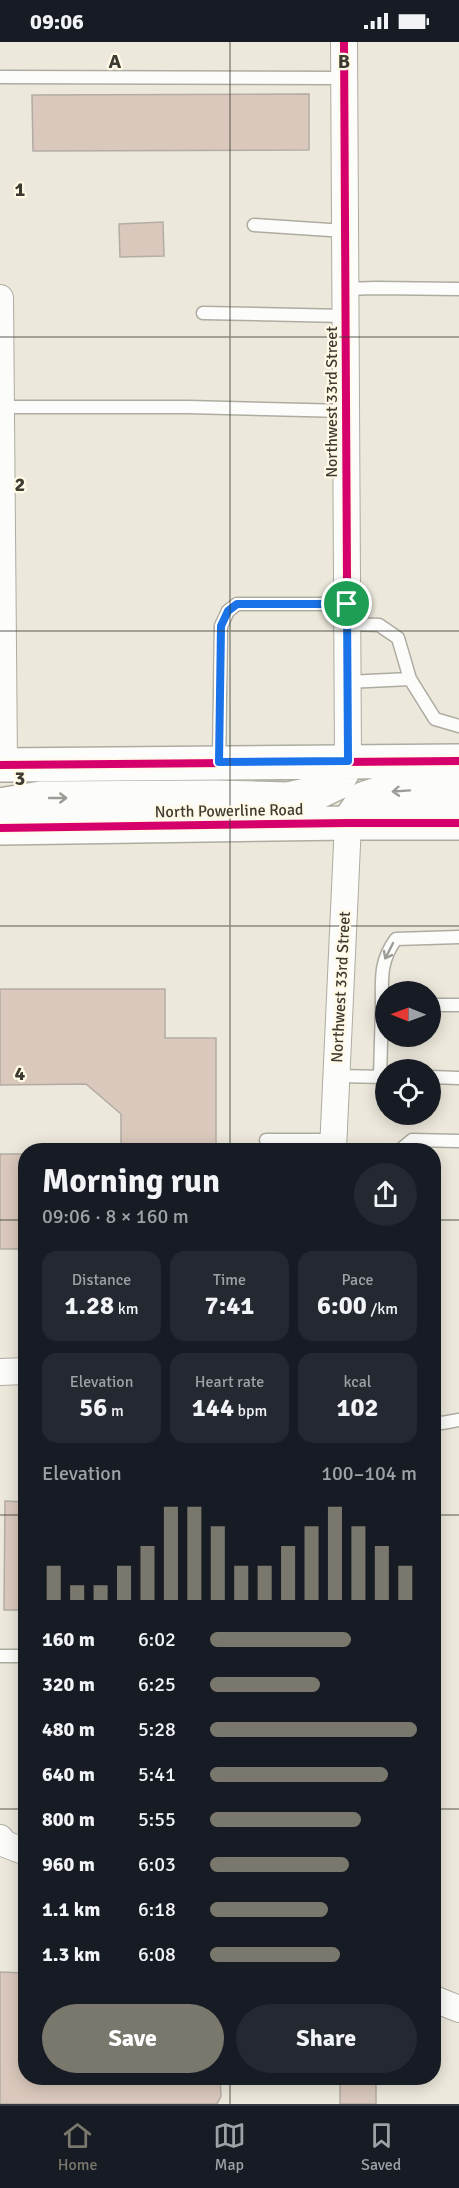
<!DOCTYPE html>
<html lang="en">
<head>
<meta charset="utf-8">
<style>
  body { margin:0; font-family:Signika,sans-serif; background:#242831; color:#f1f3f6; height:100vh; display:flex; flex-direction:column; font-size:22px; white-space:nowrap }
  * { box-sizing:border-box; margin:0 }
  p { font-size:20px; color:#9ea1a6 }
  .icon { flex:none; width:33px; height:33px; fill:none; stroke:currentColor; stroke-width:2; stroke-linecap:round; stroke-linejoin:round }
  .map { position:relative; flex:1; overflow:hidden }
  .panel { position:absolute; left:18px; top:1101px; width:423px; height:942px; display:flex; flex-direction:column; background:#171b24; border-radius:24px; box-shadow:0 3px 15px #0003 }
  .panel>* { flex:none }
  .needle { width:39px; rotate:271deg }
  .tools { position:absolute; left:375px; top:939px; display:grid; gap:12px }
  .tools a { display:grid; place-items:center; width:66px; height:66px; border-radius:50%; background:#171b24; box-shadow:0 3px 15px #0003; font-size:30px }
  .pin { position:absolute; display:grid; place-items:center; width:51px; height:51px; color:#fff; margin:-26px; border:3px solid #fff; border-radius:50%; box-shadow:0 2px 6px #0007 }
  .round { display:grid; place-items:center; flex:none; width:63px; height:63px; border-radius:32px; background:#242831 }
  .summary { display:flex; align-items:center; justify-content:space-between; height:102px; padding:0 24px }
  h1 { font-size:33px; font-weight:800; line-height:45px }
  .stats { display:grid; grid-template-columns:repeat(3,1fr); gap:9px; height:102px; padding:6px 24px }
  .stats div { display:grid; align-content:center; border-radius:15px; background:#242831; text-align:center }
  .stats b { font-size:26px; font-weight:800 }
  .stats small { font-size:16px; font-weight:400 }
  .stats p { font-size:16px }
  .chart { height:168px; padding:12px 24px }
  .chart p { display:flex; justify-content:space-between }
  .chart svg { width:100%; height:108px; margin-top:6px; stroke:#7a776c; stroke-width:6 }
  .action { display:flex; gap:12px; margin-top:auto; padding:12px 24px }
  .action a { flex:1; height:69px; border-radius:36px; background:#7a776c; color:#fff; font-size:24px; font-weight:800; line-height:69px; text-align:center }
  .action a+a { background:#242831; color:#f1f3f6 }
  ul { padding:0 24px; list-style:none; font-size:20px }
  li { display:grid; grid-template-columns:96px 72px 1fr; align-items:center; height:45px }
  li i { height:15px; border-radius:8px; background:#7a776c }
  .status { display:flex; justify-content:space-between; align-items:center; height:42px; padding:0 30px; background:#171b24; direction:ltr }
  .status svg { height:16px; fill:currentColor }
  .menu { display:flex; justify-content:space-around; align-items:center; height:84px; border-top:2px solid #363941; background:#171b24; font-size:16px; color:#9ea1a6 }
  .menu a { display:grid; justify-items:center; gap:3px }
  .menu .active { color:#7a776c }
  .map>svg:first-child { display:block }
</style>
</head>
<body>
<div class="status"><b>09:06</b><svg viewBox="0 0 49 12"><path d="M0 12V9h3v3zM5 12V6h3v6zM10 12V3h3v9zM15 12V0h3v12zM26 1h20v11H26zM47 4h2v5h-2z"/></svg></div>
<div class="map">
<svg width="459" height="2062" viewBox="0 0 459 2062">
  <rect width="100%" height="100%" fill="#ece8db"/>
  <path fill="#dac8bc" stroke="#b3aca5" stroke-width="1.5" d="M309 52V108L33 109 32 53Z
    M163 180 164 214 120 215 119 182Z
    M0 947H165V996H216V1108H121V1072L86 1042 0 1043Z
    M0 1112H26V1207H0Z
    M5 1459 26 1460V1568H4Z
    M0 1930 26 1931V2036H220L221 2054 217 2062H0Z
    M340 2036H376V2062H340Z"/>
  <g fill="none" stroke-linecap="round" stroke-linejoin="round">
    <defs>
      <path id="lane" d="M0 35 344 36
        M254 183 345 189
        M345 247 376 246 459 247
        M203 271 345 274
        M1 365H188L346 369
        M347 582 379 583 398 596 410 637
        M347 640 410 637 435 677 459 684
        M219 720 221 584 228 569 237 562H347
        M430 963H459
        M382 965C382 938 379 920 396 897L459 895
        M337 1034 386 1035
        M380 1035 382 965 386 964
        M430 1035 459 1036
        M266 1098H334
        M400 1108 412 1098 459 1099
        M434 1380 442 1381 459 1378
        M0 1614H26"/>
      <path id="street" d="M344 0 348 719
        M0 256 4 723
        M333 1108 348 781
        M0 1330 26 1329
        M0 1796 5 1802 26 1810
        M434 1957 459 1967"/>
      <path id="secondary" d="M0 723 459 719
        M0 763 41 756 216 755 288 757 316 751 337 741 348 719
        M348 781 365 756 384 750 459 748
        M0 786 348 781H459"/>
    </defs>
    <use href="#lane" stroke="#aeaca1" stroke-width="15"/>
    <use href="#street" stroke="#aeaca1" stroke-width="28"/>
    <use href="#secondary" stroke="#aeaca1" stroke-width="36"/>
    <use href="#lane" stroke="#fcfcfa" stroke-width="12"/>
    <use href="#street" stroke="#fcfcfa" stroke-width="26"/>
    <use href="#secondary" stroke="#fcfcfa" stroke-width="33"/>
    <defs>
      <path id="cycleway" d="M344 0 348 719
        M0 723 459 719
        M0 786 348 781H459"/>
    </defs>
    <use href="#cycleway" stroke="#fff9e6" stroke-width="11"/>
    <use href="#cycleway" stroke="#d6006c" stroke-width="8"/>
  </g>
  <defs><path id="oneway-shaft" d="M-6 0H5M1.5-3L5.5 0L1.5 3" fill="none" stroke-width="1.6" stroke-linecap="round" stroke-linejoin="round" transform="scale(1.5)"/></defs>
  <g stroke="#9c9b96">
    <use href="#oneway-shaft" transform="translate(401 749) rotate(176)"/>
    <use href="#oneway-shaft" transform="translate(58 756)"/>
    <use href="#oneway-shaft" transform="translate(389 909) rotate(117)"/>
  </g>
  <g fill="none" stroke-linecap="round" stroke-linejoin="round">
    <defs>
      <path id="route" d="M237 562H347L348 719 219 720 221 584 228 569Z"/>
    </defs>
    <use href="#route" stroke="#fff" stroke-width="12"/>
    <use href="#route" stroke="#1a73e8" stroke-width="8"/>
  </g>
  <path fill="none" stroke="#3d3a31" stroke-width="1.5" stroke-opacity="0.55" d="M230 0V1108M0 295H459M0 589H459M0 884H459M0 1178H26M434 1178H459M0 1473H26M434 1473H459M0 1767H26M434 1767H459M230 2036V2062"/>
  <g text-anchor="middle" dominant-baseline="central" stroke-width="4.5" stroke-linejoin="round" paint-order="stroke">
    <g font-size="16" fill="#3d3a31" stroke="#fff9e6">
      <text transform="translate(332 360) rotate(-90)">Northwest 33rd Street</text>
      <text transform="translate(229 769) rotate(-1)">North Powerline Road</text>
      <text transform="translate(341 945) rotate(-87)">Northwest 33rd Street</text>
    </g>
  </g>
  <g font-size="20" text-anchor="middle" font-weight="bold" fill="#3d3a31" stroke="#fff9e6" stroke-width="4.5" stroke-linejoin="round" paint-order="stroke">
    <text x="115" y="26">A</text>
    <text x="344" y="26">B</text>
    <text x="20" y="154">1</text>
    <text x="20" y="449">2</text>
    <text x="20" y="743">3</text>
    <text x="20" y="1038">4</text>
  </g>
</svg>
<div class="tools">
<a><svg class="needle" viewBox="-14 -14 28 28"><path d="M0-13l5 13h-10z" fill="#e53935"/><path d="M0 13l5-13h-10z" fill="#9ea1a6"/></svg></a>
<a><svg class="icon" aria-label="locate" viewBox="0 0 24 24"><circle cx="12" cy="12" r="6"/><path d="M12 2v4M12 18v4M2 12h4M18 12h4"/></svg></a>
</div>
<div class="pin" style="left:347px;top:562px;background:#1e9e55"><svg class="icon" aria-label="arrive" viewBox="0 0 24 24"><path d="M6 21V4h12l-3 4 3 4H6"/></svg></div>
<section class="panel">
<div class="summary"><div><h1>Morning run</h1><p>09:06 · 8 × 160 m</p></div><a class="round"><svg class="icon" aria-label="share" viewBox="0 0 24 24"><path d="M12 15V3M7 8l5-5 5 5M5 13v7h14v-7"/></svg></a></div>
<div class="stats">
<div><p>Distance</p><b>1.28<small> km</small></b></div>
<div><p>Time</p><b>7:41</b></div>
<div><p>Pace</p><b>6:00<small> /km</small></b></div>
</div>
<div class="stats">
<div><p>Elevation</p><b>56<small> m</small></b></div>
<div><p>Heart rate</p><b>144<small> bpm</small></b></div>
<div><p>kcal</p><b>102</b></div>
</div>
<div class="chart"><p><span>Elevation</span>100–104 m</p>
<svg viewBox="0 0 160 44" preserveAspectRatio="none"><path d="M5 44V30M15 44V38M25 44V38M35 44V30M45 44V22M55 44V6M65 44V6M75 44V14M85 44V30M95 44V30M105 44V22M115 44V14M125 44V6M135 44V14M145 44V22M155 44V30"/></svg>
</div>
<ul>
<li><b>160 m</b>6:02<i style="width:68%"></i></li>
<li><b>320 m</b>6:25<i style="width:53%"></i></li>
<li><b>480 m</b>5:28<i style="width:100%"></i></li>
<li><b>640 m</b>5:41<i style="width:86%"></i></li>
<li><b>800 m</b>5:55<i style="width:73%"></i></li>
<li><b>960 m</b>6:03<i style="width:67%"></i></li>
<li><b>1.1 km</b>6:18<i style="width:57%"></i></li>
<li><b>1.3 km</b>6:08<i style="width:63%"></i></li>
</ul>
<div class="action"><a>Save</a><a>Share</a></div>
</section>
</div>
<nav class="menu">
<a class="active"><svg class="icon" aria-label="home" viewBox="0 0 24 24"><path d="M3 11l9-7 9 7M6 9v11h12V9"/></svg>Home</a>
<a><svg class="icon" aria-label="map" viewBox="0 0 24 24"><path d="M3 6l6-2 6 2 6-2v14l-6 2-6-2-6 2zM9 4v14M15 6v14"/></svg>Map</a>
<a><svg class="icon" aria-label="saved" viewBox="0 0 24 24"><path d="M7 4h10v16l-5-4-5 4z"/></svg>Saved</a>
</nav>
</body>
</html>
